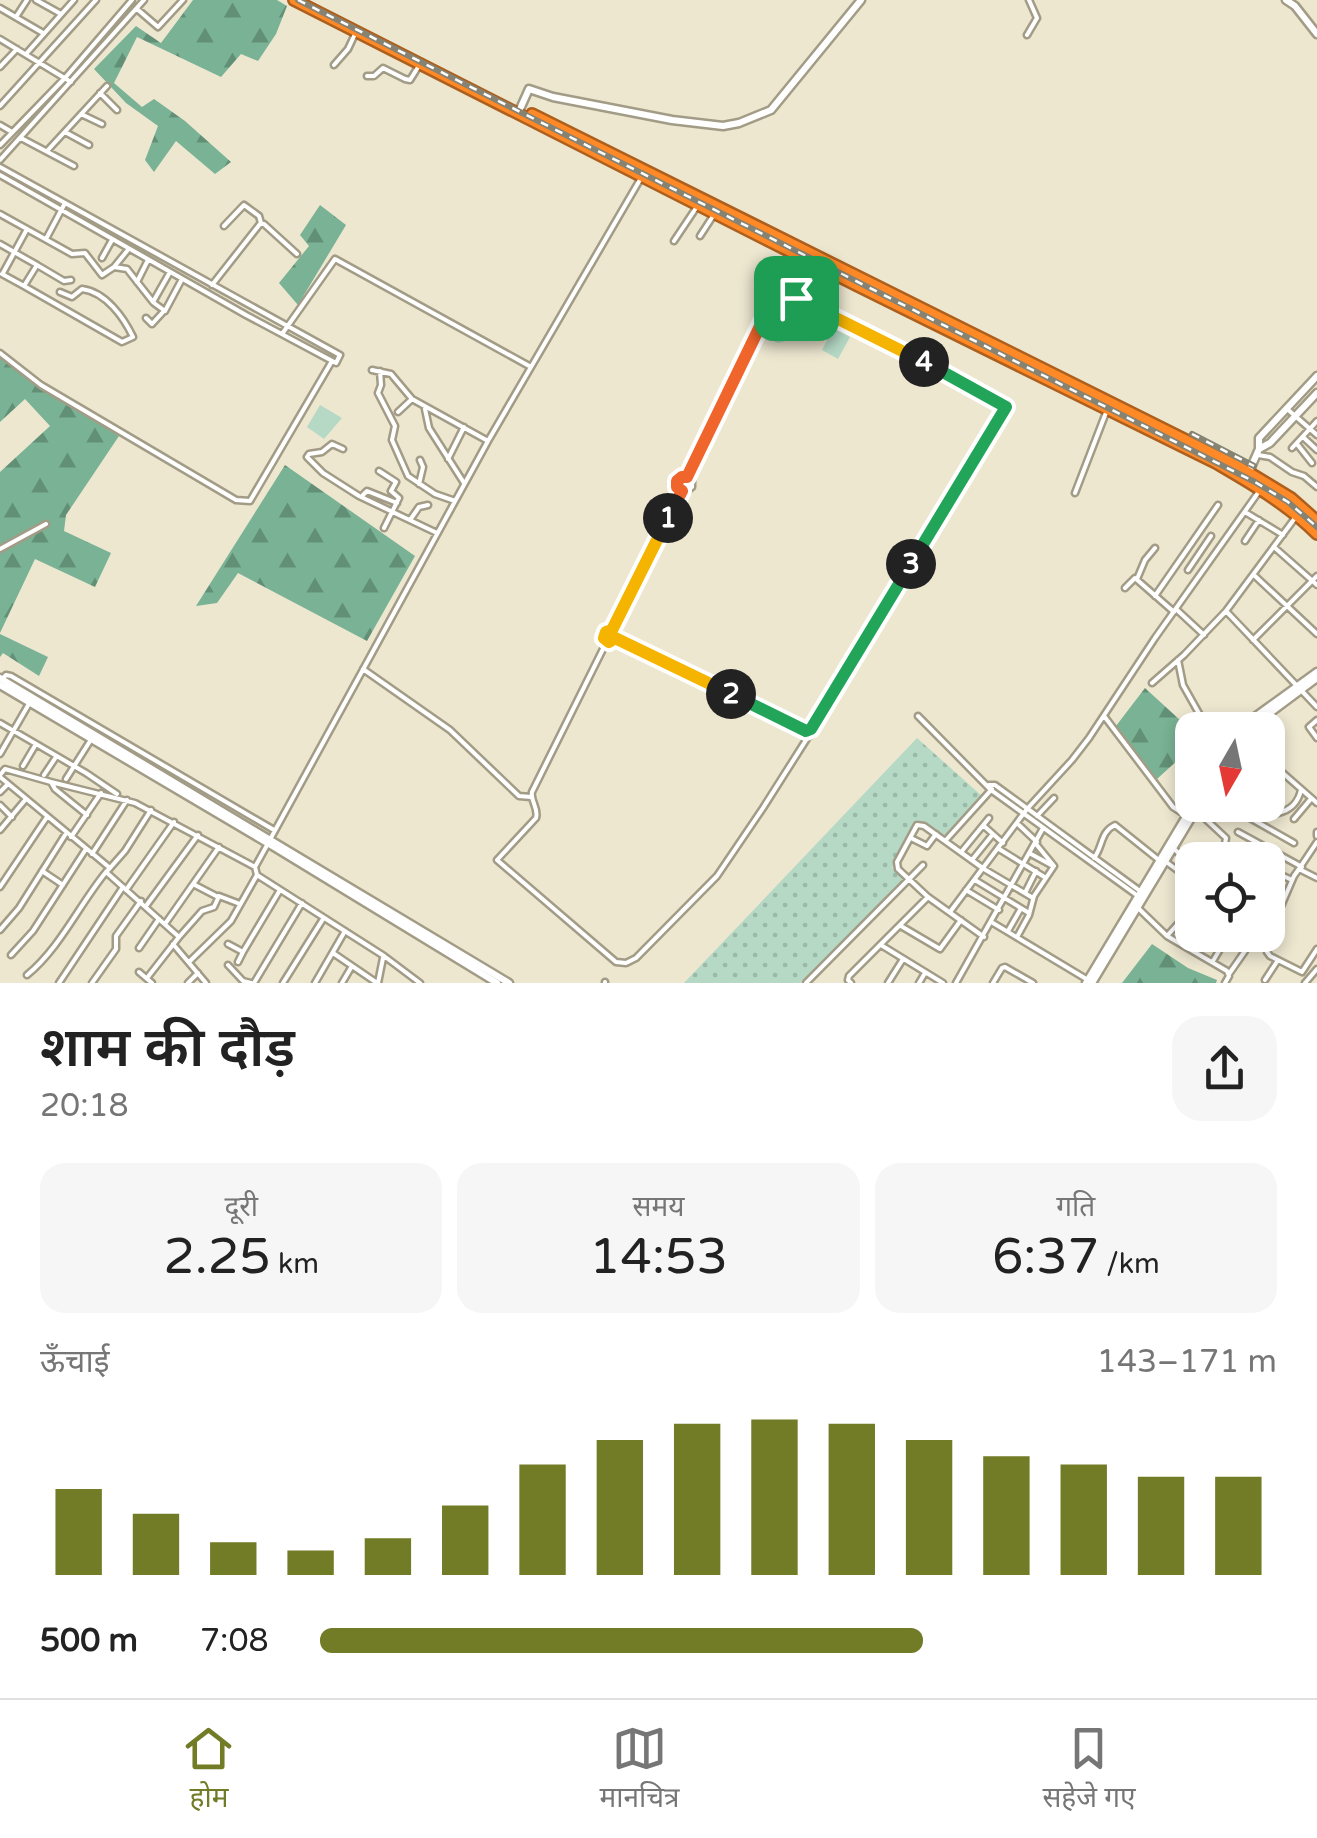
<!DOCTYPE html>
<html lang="hi">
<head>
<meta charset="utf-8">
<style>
  body { margin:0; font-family:"Varela Round","Noto Sans Devanagari",sans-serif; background:#f6f6f6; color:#222; height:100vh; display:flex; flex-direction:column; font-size:38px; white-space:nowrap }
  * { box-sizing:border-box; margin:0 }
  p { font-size:32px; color:#767676 }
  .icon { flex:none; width:55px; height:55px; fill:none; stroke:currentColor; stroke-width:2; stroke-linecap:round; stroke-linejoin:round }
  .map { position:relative; height:983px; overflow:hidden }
  .sheet { display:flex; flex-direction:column; background:#fff; flex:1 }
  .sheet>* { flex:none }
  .needle { width:65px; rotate:189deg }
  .fabs { position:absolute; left:1175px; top:712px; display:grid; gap:20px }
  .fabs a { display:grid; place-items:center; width:110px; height:110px; border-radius:20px; background:#fff; box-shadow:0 5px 15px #0003; font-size:50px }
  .pin { position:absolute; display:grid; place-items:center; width:85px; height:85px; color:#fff; margin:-42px; border-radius:20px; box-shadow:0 5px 15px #0006 }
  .km { position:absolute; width:50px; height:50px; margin:-25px; border-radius:50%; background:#222; color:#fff; font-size:28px; line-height:50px; text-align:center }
  .round { display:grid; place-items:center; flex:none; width:105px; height:105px; border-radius:30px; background:#f6f6f6 }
  .headline { display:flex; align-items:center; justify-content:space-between; height:170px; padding:0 40px }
  h1 { font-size:55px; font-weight:600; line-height:75px }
  .stats { display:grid; grid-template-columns:repeat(3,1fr); gap:15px; height:170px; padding:10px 40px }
  .stats div { display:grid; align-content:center; border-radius:25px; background:#f6f6f6; text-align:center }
  .stats b { font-size:50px; font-weight:600 }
  .stats small { font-size:28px; font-weight:400 }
  .stats p { font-size:28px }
  .chart { height:280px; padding:20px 40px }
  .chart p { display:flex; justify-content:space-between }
  .chart svg { width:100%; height:180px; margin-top:10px; stroke:#727b25; stroke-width:6 }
  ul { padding:0 40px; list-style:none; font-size:32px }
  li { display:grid; grid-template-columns:160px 120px 1fr; align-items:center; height:75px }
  li i { height:25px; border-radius:12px; background:#727b25 }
  .tabs { display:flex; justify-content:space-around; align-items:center; height:140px; border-top:2px solid #e0e0e0; background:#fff; font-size:28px; color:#767676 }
  .tabs a { display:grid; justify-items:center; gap:5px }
  .tabs .selected { color:#727b25 }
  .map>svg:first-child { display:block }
</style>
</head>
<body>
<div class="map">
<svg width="1317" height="983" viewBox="0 0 1317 983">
  <defs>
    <pattern id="forest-firs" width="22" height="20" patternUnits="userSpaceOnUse" patternTransform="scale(2.5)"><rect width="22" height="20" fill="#79b294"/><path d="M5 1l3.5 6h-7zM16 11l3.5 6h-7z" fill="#629077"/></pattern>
    <pattern id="park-dots" width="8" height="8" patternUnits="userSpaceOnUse" patternTransform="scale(2.5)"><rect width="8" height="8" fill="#b5d9c5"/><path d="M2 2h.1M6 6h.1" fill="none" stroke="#9bb9a8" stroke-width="1.8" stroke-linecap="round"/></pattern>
  </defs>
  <rect width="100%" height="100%" fill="#ede7d0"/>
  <path fill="#b5d9c5" d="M833 328 850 337 838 359 822 350Z
    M320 405 342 418 324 439 307 427Z"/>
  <path fill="url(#forest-firs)" d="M193 0H277L287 6 276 34 258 61 241 54 221 77 137 37 114 83 142 107 154 99 185 121 231 162 215 174 176 141 154 172 145 160 158 126 126 103 94 69 136 26 161 43Z
    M320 205 346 225 298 305 279 283 309 246 300 235Z
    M0 357 119 436 66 515 64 531 111 553 95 587 35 559 0 633V472L50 426 25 399 0 422Z
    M285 465 415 556 367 641 238 573 217 603 196 606Z
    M0 634 48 657 39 676 3 653 0 657Z
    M1145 688 1192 731V747L1157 779 1116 726Z
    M1152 944 1188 968 1217 980 1216 983H1122Z"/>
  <path fill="url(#park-dots)" d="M778 295 808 311 793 339 778 343 760 334Z
    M917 738 983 797 945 835 917 820 892 868 904 879 800 983H684Z"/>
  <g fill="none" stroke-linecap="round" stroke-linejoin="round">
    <defs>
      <path id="street" d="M36 0 61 14
        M0 8 43 33
        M137 9 158 27 183 0
        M16 17 27 0
        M1027 35 1037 18 1029 0
        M0 39 71 82
        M26 54 74 0
        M334 65 348 49 356 32
        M0 67 17 49
        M367 76H374L383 68 405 79 410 80 420 64
        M100 93 117 110
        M0 106 96 0
        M81 114 102 124
        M0 125 12 132
        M65 132 89 145
        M21 138 74 166
        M0 145 65 78 132 0
        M47 151 107 86
        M0 160 144 0
        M0 167 340 355 336 363 246 315 0 175
        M0 214 72 254 85 253 102 275 114 267 127 269 153 302 170 272
        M224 226 244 205 259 216 261 223
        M700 236 715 213
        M46 239 65 203
        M674 241 698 205
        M0 244 37 265 24 286 2 274
        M102 258 112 240
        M37 265 64 281 71 280
        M114 267 127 251
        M3 273 27 229
        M137 282 148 260
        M212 285 260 224H264L297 254
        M24 286 122 342 133 337C124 318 106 292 82 289L72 297 60 292
        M778 289 925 362
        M154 303 165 311 182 279
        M146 318 152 324 164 311
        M282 334 335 259 531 367
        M0 353 41 385 236 500 250 501 332 361
        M372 370 391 374 412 399 488 441
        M380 371 381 385 378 393 395 426 392 440 408 476 435 494 455 501
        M1286 408 1317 435
        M425 409 429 428 464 483
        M398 412 412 399
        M1303 437 1317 450
        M1297 444 1312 463
        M1292 448 1317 421
        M343 449 332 444 322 452 309 454 307 457 323 473 359 496 437 533
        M1258 455 1270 457 1292 472 1304 476 1317 487
        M448 459 464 427
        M379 471 396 482 391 491 399 498 384 528
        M687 477 692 481V487L687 491H681L677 487V481L681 477H687L794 255
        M419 484 423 467 420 460
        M1075 493 1107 410
        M362 496 367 491 397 503
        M1245 512 1283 535
        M410 520 419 507 428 505
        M1245 541 1259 520
        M1274 547 1317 585
        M0 549 46 524
        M1188 570 1211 536
        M1255 576 1317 634
        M1137 579 1145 560 1155 548
        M1125 588 1135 578 1174 612
        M1155 596 1218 505
        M1176 609 1204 635
        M1226 611 1317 707
        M612 630 681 491
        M603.5 636a5.5 5.5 0 1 1 11 0a5.5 5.5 0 1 1-11 0Z
        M615 638 805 731 811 729 813 734 808 737 805 731
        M1253 640 1317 576
        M607 641 532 792C530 801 539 808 536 818L497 860 616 962 626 963 636 958 717 876 763 808 808 737
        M1178 660 1183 685 1201 717 1213 730
        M363 669 450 730 519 796 531 797
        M2 679 6 675 11 676 274 830
        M1152 683 1184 655 1226 611 1295 518
        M918 716 991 790 1138 896
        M1104 716 1173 807 1187 816
        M1317 720 1309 727 1317 738
        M0 723 86 773 117 794
        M811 729 1006 407 932 366 927 368 925 362 931 361 932 366
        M0 754 30 702
        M1268 760 1317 803
        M23 766 36 744
        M0 775 5 769 51 782
        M44 775 56 757
        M0 777 110 868 106 872 179 937 147 978
        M66 779 92 738
        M989 785H995L1140 891
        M0 792 8 784
        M0 805 12 817
        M1227 805 1294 843
        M1198 812 1226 838 1225 844
        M1278 813C1291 810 1298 803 1301 790
        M87 815 55 789 51 782 135 803 255 867 488 441 641 178
        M1037 816 1054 798
        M1294 819 1310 800
        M1019 825 1037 842
        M984 826 1003 843
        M0 830 26 799
        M1238 832 1302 867
        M1317 832V836
        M71 837 101 793
        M911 838 927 846 936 834
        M946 840 992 789
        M1317 842 1299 869 1317 878
        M1173 848 1192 865
        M999 849 1046 878
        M962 851 989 818
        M92 854 127 800
        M1031 854 1053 866
        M1094 858C1103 847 1100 832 1115 825L1160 861
        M972 860 993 834
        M1211 860 1225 844 1252 860
        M1165 861 1192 881
        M255 867 257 875 384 956 420 983
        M110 868 125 851 151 810
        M1268 869 1292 880
        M1299 869 1294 876 1267 939V952L1270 956 1302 972 1317 949
        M42 871 63 885
        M975 880 1029 913
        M193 884 218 897
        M0 887 47 817
        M126 890 174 822
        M966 890 999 910
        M1025 893 1036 871
        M146 906 198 835
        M1137 907 1167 936 1227 971 1229 976 1225 983
        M1268 909 1279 915
        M950 912 1027 809 1072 760 1089 738 1155 638 1260 490
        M993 923 1088 980
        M165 924 219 847
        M901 926 940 949 961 920
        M0 930 19 908 65 835
        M1008 931 1020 910
        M1167 936 1192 908
        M179 937 202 911 214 907 219 896 240 904
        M984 937 928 897 898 869 897 862 917 825 924 826 984 869 1033 898
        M1017 937 1029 915 1034 896 1054 866 1036 844
        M173 944 206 983
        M228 944 243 952 280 890
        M881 945 943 983
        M139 948 159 919
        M1195 952 1206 935
        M333 953 377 983
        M11 955 33 931 86 849
        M1213 961 1226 939
        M189 962 231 921 257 875
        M238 962 243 952
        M228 965 243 981 251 983
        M139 972 152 983
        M1229 974 1245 951
        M27 975C60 948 79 905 106 872
        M1265 980 1278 960
        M59 983 123 887
        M92 983 116 949V936L141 901
        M188 983 198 973
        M254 983 302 903
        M283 983 323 919
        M315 983 345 931
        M342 983 352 966
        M378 983 383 958
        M605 983V982
        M806 983 923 865
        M851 983 848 980 849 976 928 897
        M888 983 903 959
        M919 983 925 973
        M956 983 1042 830
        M993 983 1002 968 1005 967 1033 983
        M1305 983 1317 969"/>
      <path id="secondary" d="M1286 0 1295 6 1317 34
        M520 109 529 89 553 97 672 120 723 126 739 123 771 110 861 0
        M1259 449 1270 443 1317 393
        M1248 474 1259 449V438L1317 376
        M0 678 509 983
        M0 685 274 847 497 983
        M1241 730 1252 719 1317 672
        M1247 730 1317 678
        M1086 983 1193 805
        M1092 983 1199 805"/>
      <path id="highway" d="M294 0 856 285 1216 463C1252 484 1287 504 1317 534
        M532 114 1240 467 1291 498 1317 521"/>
    </defs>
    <use href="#street" stroke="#a29c87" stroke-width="9"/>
    <use href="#secondary" stroke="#a29c87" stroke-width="11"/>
    <use href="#highway" stroke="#ad601d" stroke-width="14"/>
    <use href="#street" stroke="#fff" stroke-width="4"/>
    <use href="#secondary" stroke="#fff" stroke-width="6"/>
    <use href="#highway" stroke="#ff8926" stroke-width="9"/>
    <defs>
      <path id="rail" d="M298 0 1255 482 1288 502 1317 527
        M1192 434 1254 466"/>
    </defs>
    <use href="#rail" stroke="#878373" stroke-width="6"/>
    <use href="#rail" stroke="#fff" stroke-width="2.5" stroke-dasharray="8" stroke-linecap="butt"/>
  </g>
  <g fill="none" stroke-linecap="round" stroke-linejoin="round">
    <defs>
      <path id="split-1" d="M668 518 682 491 677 487V481L682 477H687L778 289 796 298"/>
      <path id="split-2" d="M668 518 612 630 606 632 604 638 609 642 615 638 731 694"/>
      <path id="split-3" d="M731 694 806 731 811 729 911 564"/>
      <path id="split-4" d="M911 564 1006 407 932 366 931 361 924 362"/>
      <path id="split-5" d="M796 298 924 362"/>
    </defs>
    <use href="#split-1" stroke="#fff" stroke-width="20"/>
    <use href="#split-2" stroke="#fff" stroke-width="20"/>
    <use href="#split-3" stroke="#fff" stroke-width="20"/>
    <use href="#split-4" stroke="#fff" stroke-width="20"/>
    <use href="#split-5" stroke="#fff" stroke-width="20"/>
    <use href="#split-1" stroke="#f0652b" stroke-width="12"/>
    <use href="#split-2" stroke="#f5b400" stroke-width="12"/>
    <use href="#split-3" stroke="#22a559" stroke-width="12"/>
    <use href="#split-4" stroke="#22a559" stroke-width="12"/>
    <use href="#split-5" stroke="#f5b400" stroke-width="12"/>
  </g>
</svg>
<div class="fabs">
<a><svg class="needle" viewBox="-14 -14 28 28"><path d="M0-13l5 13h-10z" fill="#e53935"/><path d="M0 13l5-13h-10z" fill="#767676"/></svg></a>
<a><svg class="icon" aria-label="locate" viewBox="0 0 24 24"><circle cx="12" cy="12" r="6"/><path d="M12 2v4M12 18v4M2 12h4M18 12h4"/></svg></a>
</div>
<div class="pin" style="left:796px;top:298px;background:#1e9e55"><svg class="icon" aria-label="arrive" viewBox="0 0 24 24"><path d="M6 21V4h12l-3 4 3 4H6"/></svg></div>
<b class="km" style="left:668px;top:518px">1</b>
<b class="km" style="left:731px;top:694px">2</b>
<b class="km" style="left:911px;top:564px">3</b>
<b class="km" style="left:924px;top:362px">4</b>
</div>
<section class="sheet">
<div class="headline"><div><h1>शाम की दौड़</h1><p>20:18</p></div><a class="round"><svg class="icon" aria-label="share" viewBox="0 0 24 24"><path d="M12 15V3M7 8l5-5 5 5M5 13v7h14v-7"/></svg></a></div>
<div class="stats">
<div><p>दूरी</p><b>2.25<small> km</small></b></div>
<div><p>समय</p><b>14:53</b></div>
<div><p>गति</p><b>6:37<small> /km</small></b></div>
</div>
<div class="chart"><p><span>ऊँचाई</span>143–171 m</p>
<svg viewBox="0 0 160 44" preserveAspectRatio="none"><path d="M5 44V23M15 44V29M25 44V36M35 44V38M45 44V35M55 44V27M65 44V17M75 44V11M85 44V7M95 44V6M105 44V7M115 44V11M125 44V15M135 44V17M145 44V20M155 44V20"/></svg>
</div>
<ul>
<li><b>500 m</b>7:08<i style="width:63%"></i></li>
</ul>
</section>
<nav class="tabs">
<a class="selected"><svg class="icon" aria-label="home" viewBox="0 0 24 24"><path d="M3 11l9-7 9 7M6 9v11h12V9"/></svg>होम</a>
<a><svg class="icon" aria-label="map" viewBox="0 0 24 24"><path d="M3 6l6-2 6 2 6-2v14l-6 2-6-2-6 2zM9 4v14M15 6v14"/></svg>मानचित्र</a>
<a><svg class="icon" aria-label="saved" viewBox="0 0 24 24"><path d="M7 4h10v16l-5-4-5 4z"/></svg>सहेजे गए</a>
</nav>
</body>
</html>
